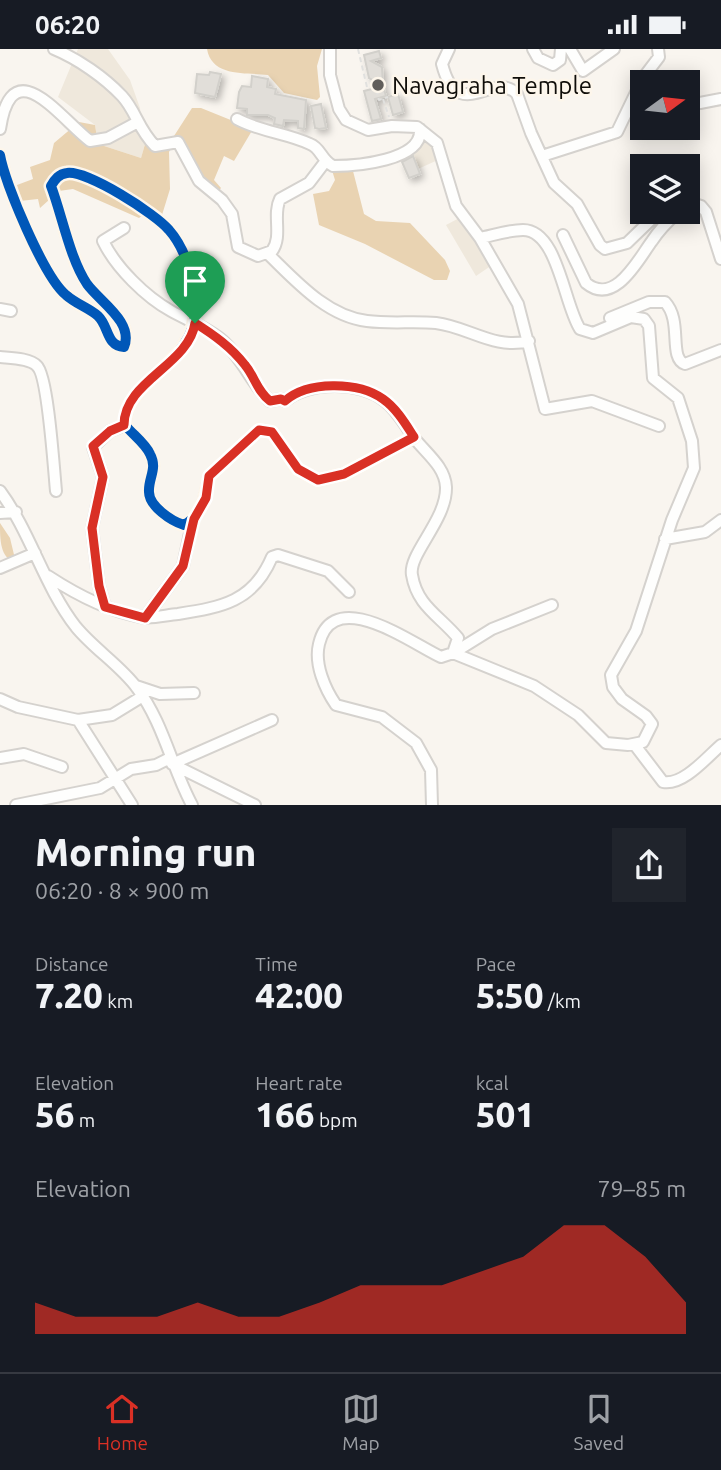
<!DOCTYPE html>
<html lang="en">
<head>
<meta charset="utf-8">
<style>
  body { margin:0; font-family:Ubuntu,sans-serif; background:#20242c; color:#f1f3f6; height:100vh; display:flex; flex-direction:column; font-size:26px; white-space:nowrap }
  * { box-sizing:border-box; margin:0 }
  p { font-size:23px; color:#9ea1a6 }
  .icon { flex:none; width:38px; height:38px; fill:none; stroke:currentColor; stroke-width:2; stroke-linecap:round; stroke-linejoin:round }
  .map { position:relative; height:756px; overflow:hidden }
  .side { display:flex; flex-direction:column; background:#171b24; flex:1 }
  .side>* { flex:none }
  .needle { width:46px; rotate:75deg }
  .fabs { position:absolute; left:630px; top:21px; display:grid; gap:14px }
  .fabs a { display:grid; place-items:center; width:70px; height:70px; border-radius:0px; background:#171b24; box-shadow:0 4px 18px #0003; font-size:35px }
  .pin { position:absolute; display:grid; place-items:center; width:60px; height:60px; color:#fff; margin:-72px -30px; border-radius:50% 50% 50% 0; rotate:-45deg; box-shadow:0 0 7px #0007 }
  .pin .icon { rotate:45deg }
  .round { display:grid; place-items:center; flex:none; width:74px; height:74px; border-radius:0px; background:#20242c }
  .head { display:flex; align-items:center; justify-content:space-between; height:119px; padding:0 35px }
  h1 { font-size:38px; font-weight:800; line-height:52px }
  .stats { display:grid; grid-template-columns:repeat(3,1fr); gap:10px; height:119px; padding:7px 35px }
  .stats div { display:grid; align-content:center }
  .stats b { font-size:35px; font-weight:800 }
  .stats small { font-size:19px; font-weight:400 }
  .stats p { font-size:19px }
  .chart { height:196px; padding:14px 35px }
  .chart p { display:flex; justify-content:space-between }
  .chart svg { width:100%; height:126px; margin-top:7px; fill:#d93025; opacity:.7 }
  .status { display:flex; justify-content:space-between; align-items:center; height:49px; padding:0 35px; background:#171b24; direction:ltr }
  .status svg { height:19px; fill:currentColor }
  .tabs { display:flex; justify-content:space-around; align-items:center; height:98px; border-top:2px solid #363941; background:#171b24; font-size:19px; color:#9ea1a6 }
  .tabs a { display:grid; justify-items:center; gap:4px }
  .tabs .current { color:#d93025 }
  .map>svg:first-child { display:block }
</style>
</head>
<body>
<div class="status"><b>06:20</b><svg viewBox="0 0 49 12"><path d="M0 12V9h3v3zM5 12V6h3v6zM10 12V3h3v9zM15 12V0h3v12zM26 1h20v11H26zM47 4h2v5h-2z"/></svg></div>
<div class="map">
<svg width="721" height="756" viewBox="0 0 721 756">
  <defs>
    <filter id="shadow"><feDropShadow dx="3.5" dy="3.5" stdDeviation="3.5" flood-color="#0004"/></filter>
  </defs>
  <rect width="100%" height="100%" fill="#f9f5ef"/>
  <path fill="#efe8dc" d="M78 0H108L130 31 140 59 142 81 148 85 141 109 98 95 95 76 58 48Z
    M426 88 440 110 418 120 412 103Z
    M465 166 498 212 476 227 446 176Z"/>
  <path fill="#e9d3b2" d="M207 0H322L317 17 320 48 317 51 284 44 268 26C247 23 212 29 207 0Z
    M192 59H201L253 80 234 112 224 107 214 131 221 139 217 144 199 130 174 93 169 103 170 140 162 166 152 159 139 169 73 140 59 142 40 159 38 150 20 152 17 136 33 130 30 118 50 111 54 94 79 73 95 76 98 95 141 109 148 85 161 94 174 87Z
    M331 118 353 122 364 165 376 172 410 174 445 211 450 222 447 231H434L365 195 319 176 313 145 329 142 335 131Z
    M0 474 10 489 16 514C0 509 0 491 0 474Z"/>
  <path fill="#e1ded9" stroke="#d2d0cb" stroke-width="2" filter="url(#shadow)" d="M379 2 381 9 371 12 382 18 383 37 369 29 364 6Z
    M210 23 221 25 215 48 195 44 197 25 209 26Z
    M252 27 268 30 267 38 276 40 275 45 306 51 304 80 298 79V72L284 71 283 77 274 75 275 69 268 66H247V60L237 59 239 43 242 37 251 38Z
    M383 37 386 47 375 50 381 70 372 72 364 42Z
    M398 45 403 63 393 66 388 48Z
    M321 55 326 79 319 80 315 79 311 57Z
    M413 107 420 125 409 129 402 113Z"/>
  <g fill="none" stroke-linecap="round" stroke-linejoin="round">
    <defs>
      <path id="minor" d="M54 0C78 10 104 28 122 47 136 62 138 80 155 97L178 93 199 132 222 151 232 165 238 198 258 207 272 202C283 187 272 166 280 150L309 134 325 113
        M330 0V26L339 60 346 71 368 81 392 77 417 78 437 94 456 157 480 189 518 255 545 360 592 352 659 377
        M449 0 442 15C458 77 493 20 517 45L531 84 554 134 577 155 600 196 605 200 627 194 659 163
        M533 0 538 9 553 16 560 11 561 0
        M570 0 583 22 614 0
        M700 54 721 50
        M237 70C261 83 287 84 310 95 321 99 321 111 333 117 355 117 423 112 420 80
        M0 80C12 0 59 68 90 92L108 89 136 74
        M0 106C5 135 44 228 66 246 76 255 89 259 98 267 109 277 106 297 124 298 134 273 100 253 87 235 70 210 62 166 51 137 55 130 59 125 67 124 87 121 156 165 169 181 185 199 195 231 196 256 197 316 123 331 125 376 132 385 145 394 150 405 158 420 148 429 149 443 149 457 171 472 184 476 203 465 206 447 209 427L259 381 272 383 297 420 318 431 344 425 414 388
        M542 107 617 83 643 29 659 8 658 0
        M688 153 701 157 706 163 721 210
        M124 179 103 192C116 219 146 248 171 262 189 272 208 279 223 292 243 310 254 339 270 352L281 350 285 352C308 332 361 332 385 352 398 362 405 377 415 390 427 405 445 418 446 438 447 471 408 505 412 526 417 557 440 567 458 589L453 604 441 608C414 596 333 535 319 595 314 615 325 640 336 656L382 668 416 694 431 721 432 756
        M563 186 586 234C615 258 639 209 652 192 659 181 668 172 678 163
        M267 204C295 231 326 267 367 272 390 275 413 272 436 274 469 278 494 301 529 292
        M0 260 11 262
        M610 269 649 253H665C683 272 668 309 685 315L721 301
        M0 308C10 309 30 309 37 317 48 327 54 422 56 442
        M0 442C31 484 44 537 76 578 94 600 121 617 137 639 163 673 172 719 192 756
        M0 464 16 463
        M665 490 705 483 721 471
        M0 519 35 504
        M48 527C77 546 107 562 141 568 152 570 166 566 178 565 222 558 253 553 272 508L278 506 328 522 349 543
        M105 558 99 537 92 479 103 428 93 398 110 382 125 376
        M145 569 183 517 193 470
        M455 603 492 580 552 556
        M453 604 534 637 578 666 606 694 628 696 643 693 652 675 646 667 622 650 613 638 611 626 636 582 672 471 694 419 692 392 678 349 653 329 649 277 644 270 631 268 593 284 580 280C564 256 558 181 523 181 509 181 494 186 480 189
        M136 637 160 645 194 644
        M0 650 18 658 78 671 132 756
        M78 671 112 666 143 647
        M634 695 663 733C683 737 707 708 721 696
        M0 709 24 705 62 718
        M16 756 100 739 131 720 156 716 170 709
        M255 756 172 715 272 671"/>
    </defs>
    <use href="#minor" stroke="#d5d2ce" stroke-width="14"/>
    <path stroke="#e1e1df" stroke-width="2" stroke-dasharray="5 3.5" stroke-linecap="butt" d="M358 0 367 38 375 37 379 51 388 48
      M383 50 389 68"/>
    <use href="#minor" stroke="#fefefd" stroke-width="10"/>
    <defs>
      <path id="cycleway" d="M0 106C5 135 44 228 66 246 76 255 89 259 98 267 109 277 106 297 124 298 134 273 100 253 87 235 70 210 62 166 51 137 55 130 59 125 67 124 87 121 156 165 169 181 185 199 195 231 196 256 197 316 123 331 125 376 132 385 145 394 150 405 158 420 148 429 149 443 149 457 171 472 184 476 203 465 206 447 209 427L259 381 272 383 297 420 318 431 344 425 414 388"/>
    </defs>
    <use href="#cycleway" stroke="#fdf6eb" stroke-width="15"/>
    <use href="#cycleway" stroke="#0057b8" stroke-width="10"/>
  </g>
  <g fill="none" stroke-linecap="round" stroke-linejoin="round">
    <defs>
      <path id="route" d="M195 274C214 286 231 298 245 316 255 328 257 342 270 352L281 350 285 352C307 332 358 332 383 350 396 359 405 374 414 388L344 425 318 431 298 420 272 383 259 381 209 427 206 449 194 470 183 517 145 569 105 558 99 537 92 479 103 428 93 397 110 382 124 376C124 332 189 316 195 274Z"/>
    </defs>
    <use href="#route" stroke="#fff" stroke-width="14"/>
    <use href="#route" stroke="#d93025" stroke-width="9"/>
  </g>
  <circle fill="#615e5a" stroke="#fdf6eb" stroke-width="2.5" cx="378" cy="36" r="7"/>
  <g text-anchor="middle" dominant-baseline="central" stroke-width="5" stroke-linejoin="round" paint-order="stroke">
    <g font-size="24" fill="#0f0d09" stroke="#fdf6eb" text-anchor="start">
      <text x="392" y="36">Navagraha Temple</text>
    </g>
  </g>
</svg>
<div class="fabs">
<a><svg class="needle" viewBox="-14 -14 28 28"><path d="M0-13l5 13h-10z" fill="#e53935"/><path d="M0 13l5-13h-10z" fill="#9ea1a6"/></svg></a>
<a><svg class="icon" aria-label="layers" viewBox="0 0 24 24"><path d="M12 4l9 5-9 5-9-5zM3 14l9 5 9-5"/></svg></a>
</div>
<div class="pin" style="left:195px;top:274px;background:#1e9e55"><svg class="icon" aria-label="arrive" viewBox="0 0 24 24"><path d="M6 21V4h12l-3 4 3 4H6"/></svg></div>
</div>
<section class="side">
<div class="head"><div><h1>Morning run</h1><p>06:20 · 8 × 900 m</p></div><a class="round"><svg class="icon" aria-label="share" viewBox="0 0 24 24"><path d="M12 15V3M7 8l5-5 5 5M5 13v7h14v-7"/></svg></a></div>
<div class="stats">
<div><p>Distance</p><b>7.20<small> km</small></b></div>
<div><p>Time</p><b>42:00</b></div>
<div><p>Pace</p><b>5:50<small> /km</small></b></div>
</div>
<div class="stats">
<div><p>Elevation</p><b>56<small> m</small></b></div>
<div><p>Heart rate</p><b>166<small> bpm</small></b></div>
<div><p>kcal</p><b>501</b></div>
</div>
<div class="chart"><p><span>Elevation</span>79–85 m</p>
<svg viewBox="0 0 160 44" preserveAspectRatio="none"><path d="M0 44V33L10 38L20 38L30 38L40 33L50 38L60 38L70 33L80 27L90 27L100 27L110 22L120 17L130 6L140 6L150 17L160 33V44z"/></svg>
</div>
</section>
<nav class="tabs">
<a class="current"><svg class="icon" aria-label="home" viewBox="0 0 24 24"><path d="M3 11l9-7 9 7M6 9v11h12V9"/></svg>Home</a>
<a><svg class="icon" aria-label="map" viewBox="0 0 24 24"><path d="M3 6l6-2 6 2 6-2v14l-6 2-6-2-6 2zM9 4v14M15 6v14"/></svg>Map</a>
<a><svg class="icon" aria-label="saved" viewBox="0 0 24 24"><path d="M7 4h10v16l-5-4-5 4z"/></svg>Saved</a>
</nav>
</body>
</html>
